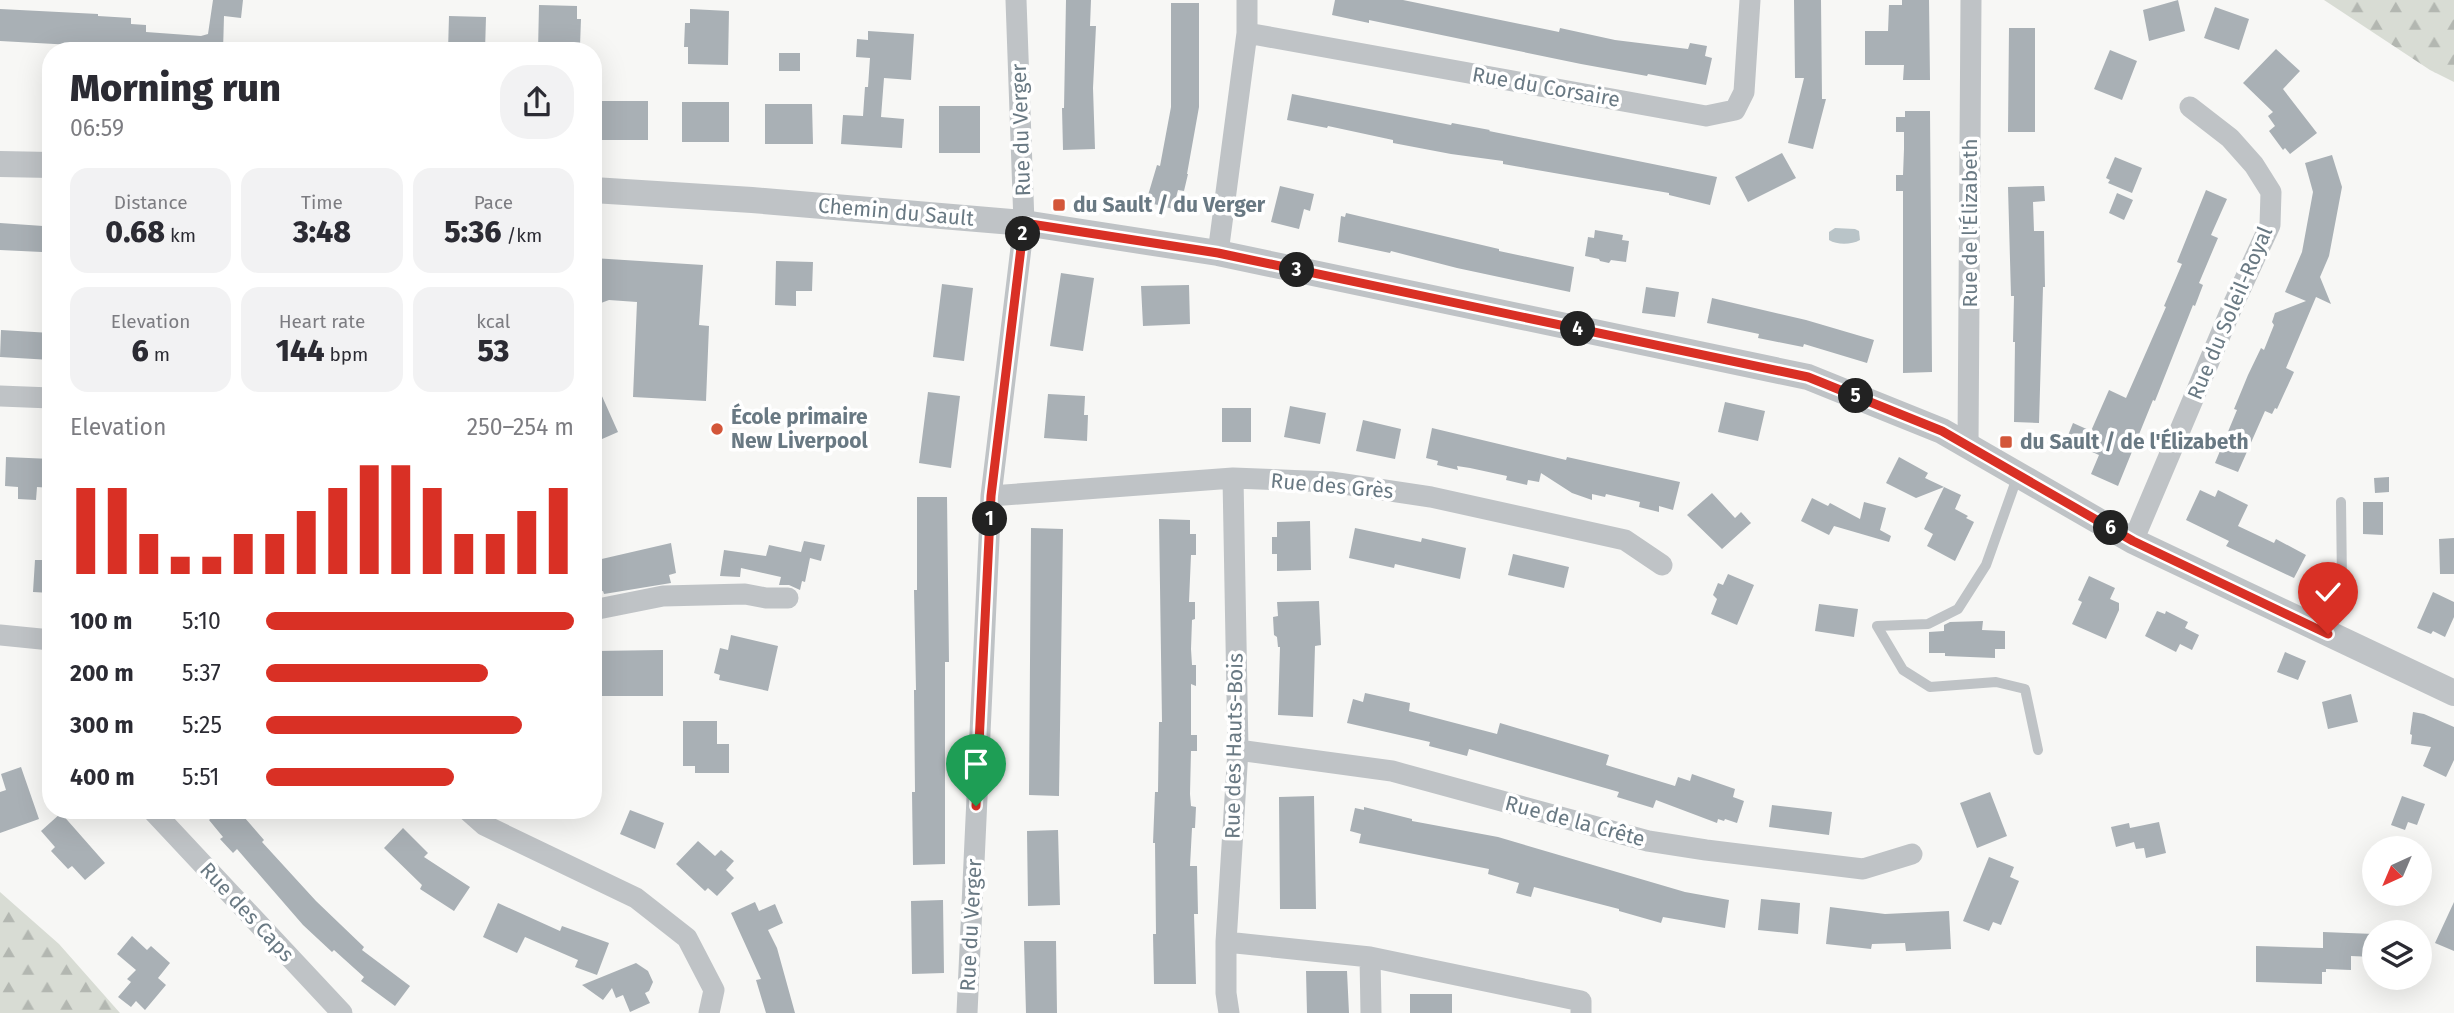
<!DOCTYPE html>
<html lang="en">
<head>
<meta charset="utf-8">
<style>
  body { margin:0; font-family:"Fira Sans",sans-serif; background:#f2f2f3; color:#2b2b33; height:100vh; display:flex; flex-direction:column; font-size:26px; white-space:nowrap }
  * { box-sizing:border-box; margin:0 }
  p { font-size:23px; color:#7c7c81 }
  .icon { flex:none; width:38px; height:38px; fill:none; stroke:currentColor; stroke-width:2; stroke-linecap:round; stroke-linejoin:round }
  .map { position:relative; flex:1; overflow:hidden }
  .details { position:absolute; left:42px; top:42px; width:560px; height:777px; display:flex; flex-direction:column; background:#fff; border-radius:28px; box-shadow:0 7px 28px #0002 }
  .details>* { flex:none }
  .needle { width:46px; rotate:224deg }
  .buttons { position:absolute; left:2362px; top:836px; display:grid; gap:14px }
  .buttons a { display:grid; place-items:center; width:70px; height:70px; border-radius:50%; background:#fff; box-shadow:0 7px 28px #0002; font-size:35px }
  .pin { position:absolute; display:grid; place-items:center; width:60px; height:60px; color:#fff; margin:-72px -30px; border-radius:50% 50% 50% 0; rotate:-45deg; box-shadow:0 0 7px #0007 }
  .pin .icon { rotate:45deg }
  .km { position:absolute; width:35px; height:35px; margin:-18px; border-radius:50%; background:#222; color:#fff; font-size:19px; line-height:35px; text-align:center }
  .round { display:grid; place-items:center; flex:none; width:74px; height:74px; border-radius:28px; background:#f2f2f3 }
  .summary { display:flex; align-items:center; justify-content:space-between; height:119px; padding:0 28px }
  h1 { font-size:38px; font-weight:800; line-height:52px }
  .metrics { display:grid; grid-template-columns:repeat(3,1fr); gap:10px; height:119px; padding:7px 28px }
  .metrics div { display:grid; align-content:center; border-radius:18px; background:#f2f2f3; text-align:center }
  .metrics b { font-size:30px; font-weight:800 }
  .metrics small { font-size:19px; font-weight:400 }
  .metrics p { font-size:19px }
  .chart { height:196px; padding:14px 28px }
  .chart p { display:flex; justify-content:space-between }
  .chart svg { width:100%; height:126px; margin-top:7px; stroke:#d93025; stroke-width:6 }
  ul { padding:0 28px; list-style:none; font-size:23px }
  li { display:grid; grid-template-columns:112px 84px 1fr; align-items:center; height:52px }
  li i { height:18px; border-radius:9px; background:#d93025 }
  .map>svg:first-child { display:block }
</style>
</head>
<body>
<div class="map">
<svg width="2454" height="1013" viewBox="0 0 2454 1013">
  <defs>
    <pattern id="forest-firs" width="22" height="20" patternUnits="userSpaceOnUse" patternTransform="scale(1.75)"><rect width="22" height="20" fill="#d8dcd4"/><path d="M5 1l3.5 6h-7zM16 11l3.5 6h-7z" fill="#b3b7b1"/></pattern>
  </defs>
  <rect width="100%" height="100%" fill="#f7f7f5"/>
  <path fill="url(#forest-firs)" d="M2324 0H2454V82L2430 70Z
    M0 892 59 944 120 1013H0Z"/>
  <path fill="#b9c4c8" d="M1835 228 1855 229 1859 231 1860 240C1851 245 1837 245 1829 240V232Z"/>
  <path fill="#a9b0b5" d="M213 0H243L241 18 224 16 223 51H127V48L109 47 0 41V9L98 14V16L131 18V24L146 25V32L201 36 208 34Z
    M1066 0H1091L1090 26H1096L1093 88 1095 149 1063 150 1062 108H1064Z
    M1335 0H1403L1559 32 1560 28 1615 40 1688 49 1690 43 1707 46 1705 56 1712 58 1706 85 1648 74 1647 76 1581 64 1369 20V23L1332 15Z
    M1794 0H1821L1822 99H1826L1813 149 1788 143 1804 78H1795Z
    M1902 0H1929L1930 80H1903L1904 65H1865V31H1888L1889 5H1902Z
    M2178 0 2185 31 2149 41 2143 10Z
    M1171 3H1199V107L1187 174H1188L1184 191 1178 190 1173 209 1146 202 1157 165 1160 166 1171 107Z
    M539 5 577 6V19H581L580 46 577 45V51H538Z
    M2215 7 2249 19 2239 50 2204 38Z
    M690 9 729 11 728 65 688 64V47H684L685 23H690Z
    M449 16 486 17 485 51H448Z
    M2009 28H2035V132H2008Z
    M868 31 914 34 911 80 884 78 881 117 904 119 902 148 841 144 843 115 863 116 865 87H868L870 58 856 57 857 39 868 40Z
    M2276 49 2300 71 2283 89 2317 133 2290 154 2285 148 2283 150 2269 131 2275 126 2268 116 2273 112 2243 83Z
    M2110 50 2137 61 2122 100 2094 89Z
    M779 53H800V71H779Z
    M1292 94 1451 125 1452 123 1490 130 1489 131 1717 177 1710 205 1669 195V193L1503 164V161L1451 154 1393 143V140L1328 126 1327 128 1287 120Z
    M600 101H648V140H600Z
    M682 102H729V142H682Z
    M765 104H812L813 144H765Z
    M939 106H980V153H939Z
    M1905 111H1930L1932 372 1903 373V191H1896V175H1903L1904 149V132H1896V117H1905Z
    M1782 153 1796 178 1748 202 1735 177Z
    M2332 155 2342 187 2329 256 2320 277 2331 304 2316 297 2286 368 2294 372 2277 409 2275 408 2272 414 2265 411 2238 472 2215 463 2237 410 2234 409 2248 375 2261 348 2264 350 2274 325 2272 322 2275 313 2306 301 2285 292 2302 252 2313 192 2305 163Z
    M2115 157 2142 168 2132 193 2108 183 2110 180 2106 178Z
    M1280 186 1314 194 1310 211 1304 209 1299 229 1271 222Z
    M2044 186 2045 201 2033 202 2034 231H2044L2045 287H2043L2039 423 2014 422 2015 342H2013L2014 296H2011L2008 187Z
    M2206 190 2227 199 2211 235 2218 238 2199 283 2203 285 2195 306 2193 305 2155 401 2153 400 2118 486 2091 474 2099 455 2074 444 2075 441 2067 438 2073 423 2091 431 2109 390 2126 398 2166 307 2164 306 2182 264 2177 262Z
    M2117 193 2133 200 2124 220 2109 213Z
    M1346 213 1499 249V251L1574 267 1570 292 1457 268 1391 251 1390 253 1338 242 1341 216 1345 217Z
    M0 223 43 226 42 252 0 250Z
    M1595 230 1623 235 1622 240 1629 241 1626 262 1611 260 1609 263 1600 261 1599 259 1585 256 1588 237 1594 238Z
    M593 258 703 265 699 325 709 326 706 401 633 397 637 302 609 300 593 306Z
    M776 261 813 262 812 291H796V306L775 305Z
    M1061 273 1094 278 1083 351 1050 346Z
    M942 284 973 288 964 361 933 357Z
    M1189 285 1190 324 1143 326 1141 286Z
    M1646 287 1679 292 1675 317 1642 313Z
    M1712 298 1806 320 1874 340 1867 363 1804 344 1803 347 1758 338 1759 334 1707 323Z
    M1 330 51 333V360L0 357Z
    M593 376 618 432 593 443Z
    M928 392 960 396 951 468 919 463Z
    M1048 394 1085 396 1084 415H1088L1087 441 1044 438Z
    M1725 402 1765 411 1758 441 1718 432Z
    M1290 406 1326 413 1320 444 1284 437Z
    M1222 408H1251V442H1222Z
    M1363 420 1401 429 1395 459 1356 451Z
    M1432 428 1566 460 1567 457 1680 482 1673 510 1659 506V512L1639 507 1640 502 1606 494 1605 497 1592 494V500L1572 493 1541 473 1539 482 1528 480 1527 485 1506 480 1507 476 1470 468 1457 466 1458 470 1437 465 1438 461 1426 458Z
    M6 457 51 459V488L37 487 36 500 18 499V487L5 486Z
    M1899 457 1928 473 1925 478 1944 487 1916 498 1886 483Z
    M2389 477V492L2375 493 2374 478Z
    M1944 487 1961 495 1955 509 1968 516 1966 518 1974 522 1955 561 1927 546 1933 534 1924 529Z
    M2200 490 2215 497 2218 490 2248 505 2238 526 2274 543 2276 539 2306 555 2294 578 2226 546 2229 541 2186 520Z
    M1712 493 1735 518 1741 512 1751 523 1722 549 1687 515Z
    M917 497H947L949 662H945V864L913 865 912 792H915L914 690H916L914 590H917Z
    M1812 498 1828 506 1830 503 1860 519 1864 502 1886 508 1880 530 1891 536 1889 542 1834 526 1829 535 1801 521Z
    M2363 502H2383V535L2363 534Z
    M1159 519 1190 520V534H1196V555H1191L1189 602H1195V619L1192 620 1191 649 1192 665H1196V686L1191 684V735H1197V751H1191L1190 794 1191 806 1196 807 1195 828H1192L1190 866H1197L1198 914H1194L1196 984H1154L1153 934H1156L1155 843H1153L1155 792H1158L1159 722H1162Z
    M1310 521 1311 570 1277 571V554H1272V537H1277V522Z
    M1031 528 1063 529 1059 796 1029 795Z
    M1355 528 1421 542 1422 538 1466 548 1460 579 1395 564 1394 568 1349 558Z
    M2454 538V574H2440L2439 539Z
    M804 541 825 545 821 561 810 558 805 582 802 581 800 590 789 585H779L781 577 741 568 740 577 720 576 724 550 766 556 769 545 801 552Z
    M671 543 676 573 669 575 671 583 604 594 603 591 595 592 593 561Z
    M1513 554 1569 567 1564 588 1508 575Z
    M35 560H51V593L33 592Z
    M1728 574 1754 585 1737 625 1711 614 1717 599 1713 595 1718 583 1723 585Z
    M2089 576 2115 588 2110 599 2119 603V610L2106 639 2072 624 2082 602 2078 600Z
    M2433 592 2454 602V617L2445 637 2433 631 2431 634 2417 628Z
    M1319 601 1321 645 1315 646 1313 717 1278 715 1280 647H1278L1277 637 1274 635 1273 617 1278 616 1277 602Z
    M1819 604 1858 609 1854 637 1815 631Z
    M2157 611 2165 614 2166 611 2188 622 2185 628 2199 635 2192 650 2180 644 2176 652 2145 636Z
    M1983 621 1982 630 2005 631V649H1995V658L1945 656V653H1929V632L1944 631V625L1950 622Z
    M731 635 778 646 768 691 719 680 720 675 714 673 720 648 728 650Z
    M663 650V696H595V651Z
    M2285 652 2306 661 2298 680 2277 672Z
    M1365 693 1410 703 1409 711 1497 734 1500 723 1609 755 1606 765 1675 786 1678 777 1690 781 1692 774 1735 789 1733 797 1744 801 1737 823 1725 819 1724 821 1718 819 1717 823 1656 800 1653 808 1617 797 1619 792 1469 749 1467 756 1429 746 1430 742 1347 723 1353 699 1363 702Z
    M2351 694 2358 722 2328 729 2322 702Z
    M2413 712 2424 714 2454 727V760L2446 777 2423 766 2431 747 2411 744 2412 735 2410 734Z
    M683 721H717V744H729V773H695V766H683Z
    M21 767 39 819 0 833V792L6 790 1 774Z
    M1990 792 2007 836 1977 848 1960 803Z
    M1314 796 1316 909H1280L1279 797Z
    M2402 796 2425 804 2417 825 2408 822 2405 830 2391 825Z
    M1772 805 1832 812 1829 835 1769 827Z
    M1364 807 1412 819V821L1498 837 1685 892 1729 900 1725 928 1663 917 1661 923 1619 911V909L1534 887 1531 897 1516 893 1519 883 1488 874 1489 869 1359 843 1361 834 1350 831 1355 808 1364 810Z
    M220 810H238L264 840 262 842 316 901 364 947 362 950 410 986 395 1006 361 981 364 977 334 950 332 952 303 925 237 849 233 853 220 839 223 837 209 820Z
    M630 810 664 823 655 849 620 834Z
    M61 813 105 863 85 880 72 866 68 869 51 851 55 847 41 831Z
    M2159 822 2166 853 2146 858 2144 848 2136 849 2134 842 2116 847 2111 827 2129 823 2130 828Z
    M403 828 428 853 424 857 470 887 454 911 420 889 422 885 384 848Z
    M1058 830 1060 905 1028 906 1027 831Z
    M698 841 715 856 721 850 734 861 726 870 734 878 717 896 708 888 705 891 676 864Z
    M1989 857 2014 867 2010 877 2019 881 2001 925 1993 922 1989 931 1963 921Z
    M1761 899 1800 903 1798 934 1758 930Z
    M943 900 944 973 912 974 911 901Z
    M755 902 759 911 775 904 783 923 768 930 777 948 795 1013H766L756 980 761 979 731 913Z
    M2454 902V951L2435 943Z
    M498 903 560 931 562 926 609 943 597 975 575 967 578 960 525 937 517 953 483 937Z
    M1830 907 1885 914 1949 911 1951 949 1906 951 1905 943 1872 944 1871 949 1826 944Z
    M2323 932 2374 934 2373 957 2351 956V970L2326 969V972H2322V984L2256 982V946L2323 948Z
    M132 936 147 950 151 946 170 963 158 978 166 985 145 1010 136 1001 131 1007 118 997 131 982 127 979 136 970 117 954Z
    M1024 941H1056L1057 1013H1026Z
    M636 963 648 971 653 982 649 991 645 993 650 1003 630 1012 623 995 616 998 612 988 603 1000 582 985Z
    M1306 971H1347L1349 1013H1307Z
    M1410 994H1452V1013H1410Z"/>
  <g fill="none" stroke-linecap="round" stroke-linejoin="round">
    <path stroke="#bfc3c6" stroke-width="10" d="M2018 475 1986 565 1958 609 1928 624 1877 626 1903 670 1930 687 1996 682 2025 689 2038 750
      M2328 634 2342 583 2341 502"/>
    <path stroke="#bfc3c6" stroke-width="21" d="M1247 33 1706 116 1735 110 1744 92 1750 0
      M1218 253 1247 33V0
      M0 396 51 398
      M1968 446 1971 0
      M991 496 1233 478 1331 482 1431 497 1625 540 1662 565
      M2133 541 2233 305 2270 225 2271 192 2254 165 2230 138 2190 107
      M593 610 663 596 745 594 766 598H788
      M0 635 51 640
      M1238 750 1392 771 1648 841 1706 850 1863 869 1912 854
      M152 810 342 1013
      M467 810 484 825 636 898 687 938 714 990 709 1013
      M1226 942 1370 957 1581 1001V1013
      M1370 957 1371 1013
      M967 1013 991 496 1024 223 1016 0
      M1229 1013 1226 993V942L1238 750 1233 478"/>
    <path stroke="#bfc3c6" stroke-width="26" d="M0 164 51 165
      M593 190 752 200 1024 223 1218 253 1808 377 1942 431 2133 541 2454 693"/>
  </g>
  <g fill="none" stroke-linecap="round" stroke-linejoin="round">
    <defs>
      <path id="route" d="M976 806 991 496 1024 223 1218 253 1808 377 1942 431 2133 541 2328 634"/>
    </defs>
    <use href="#route" stroke="#fff" stroke-width="14"/>
    <use href="#route" stroke="#d93025" stroke-width="9"/>
  </g>
  <g fill="#d35639" stroke="#fff" stroke-width="2.5">
    <rect x="1052" y="198" width="14" height="14" rx="3.5"/>
    <circle cx="717" cy="429" r="7"/>
    <rect x="1999" y="435" width="14" height="14" rx="3.5"/>
  </g>
  <g text-anchor="middle" dominant-baseline="central" stroke-width="7" stroke-linejoin="round" paint-order="stroke">
    <g font-size="21" fill="#697983" stroke="#fff">
      <text transform="translate(1546 87) rotate(10)">Rue du Corsaire</text>
      <text transform="translate(1021 130) rotate(-92)">Rue du Verger</text>
      <text transform="translate(896 212) rotate(5)">Chemin du Sault</text>
      <text transform="translate(1970 223) rotate(-90)">Rue de l'Élizabeth</text>
      <text transform="translate(2230 313) rotate(-67)">Rue du Soleil-Royal</text>
      <text transform="translate(1332 486) rotate(5)">Rue des Grès</text>
      <text transform="translate(1234 746) rotate(-89)">Rue des Hauts-Bois</text>
      <text transform="translate(1575 821) rotate(15)">Rue de la Crête</text>
      <text transform="translate(247 912) rotate(47)">Rue des Caps</text>
      <text transform="translate(971 925) rotate(-87)">Rue du Verger</text>
    </g>
    <g font-size="21" font-weight="bold" fill="#697983" stroke="#fff" text-anchor="start">
      <text x="1073" y="205">du Sault / du Verger</text>
      <text x="731" y="417">École primaire<tspan x="731" dy="24">New Liverpool</tspan></text>
      <text x="2020" y="442">du Sault / de l'Élizabeth</text>
    </g>
  </g>
</svg>
<div class="buttons">
<a><svg class="needle" viewBox="-14 -14 28 28"><path d="M0-13l5 13h-10z" fill="#e53935"/><path d="M0 13l5-13h-10z" fill="#7c7c81"/></svg></a>
<a><svg class="icon" aria-label="layers" viewBox="0 0 24 24"><path d="M12 4l9 5-9 5-9-5zM3 14l9 5 9-5"/></svg></a>
</div>
<div class="pin" style="left:976px;top:806px;background:#1e9e55"><svg class="icon" aria-label="arrive" viewBox="0 0 24 24"><path d="M6 21V4h12l-3 4 3 4H6"/></svg></div>
<div class="pin" style="left:2328px;top:634px;background:#d93025"><svg class="icon" aria-label="check" viewBox="0 0 24 24"><path d="M5 12l5 5 9-10"/></svg></div>
<b class="km" style="left:990px;top:519px">1</b>
<b class="km" style="left:1023px;top:234px">2</b>
<b class="km" style="left:1297px;top:270px">3</b>
<b class="km" style="left:1578px;top:329px">4</b>
<b class="km" style="left:1856px;top:396px">5</b>
<b class="km" style="left:2111px;top:528px">6</b>
<section class="details">
<div class="summary"><div><h1>Morning run</h1><p>06:59</p></div><a class="round"><svg class="icon" aria-label="share" viewBox="0 0 24 24"><path d="M12 15V3M7 8l5-5 5 5M5 13v7h14v-7"/></svg></a></div>
<div class="metrics">
<div><p>Distance</p><b>0.68<small> km</small></b></div>
<div><p>Time</p><b>3:48</b></div>
<div><p>Pace</p><b>5:36<small> /km</small></b></div>
</div>
<div class="metrics">
<div><p>Elevation</p><b>6<small> m</small></b></div>
<div><p>Heart rate</p><b>144<small> bpm</small></b></div>
<div><p>kcal</p><b>53</b></div>
</div>
<div class="chart"><p><span>Elevation</span>250–254 m</p>
<svg viewBox="0 0 160 44" preserveAspectRatio="none"><path d="M5 44V14M15 44V14M25 44V30M35 44V38M45 44V38M55 44V30M65 44V30M75 44V22M85 44V14M95 44V6M105 44V6M115 44V14M125 44V30M135 44V30M145 44V22M155 44V14"/></svg>
</div>
<ul>
<li><b>100 m</b>5:10<i style="width:100%"></i></li>
<li><b>200 m</b>5:37<i style="width:72%"></i></li>
<li><b>300 m</b>5:25<i style="width:83%"></i></li>
<li><b>400 m</b>5:51<i style="width:61%"></i></li>
</ul>
</section>
</div>
</body>
</html>
